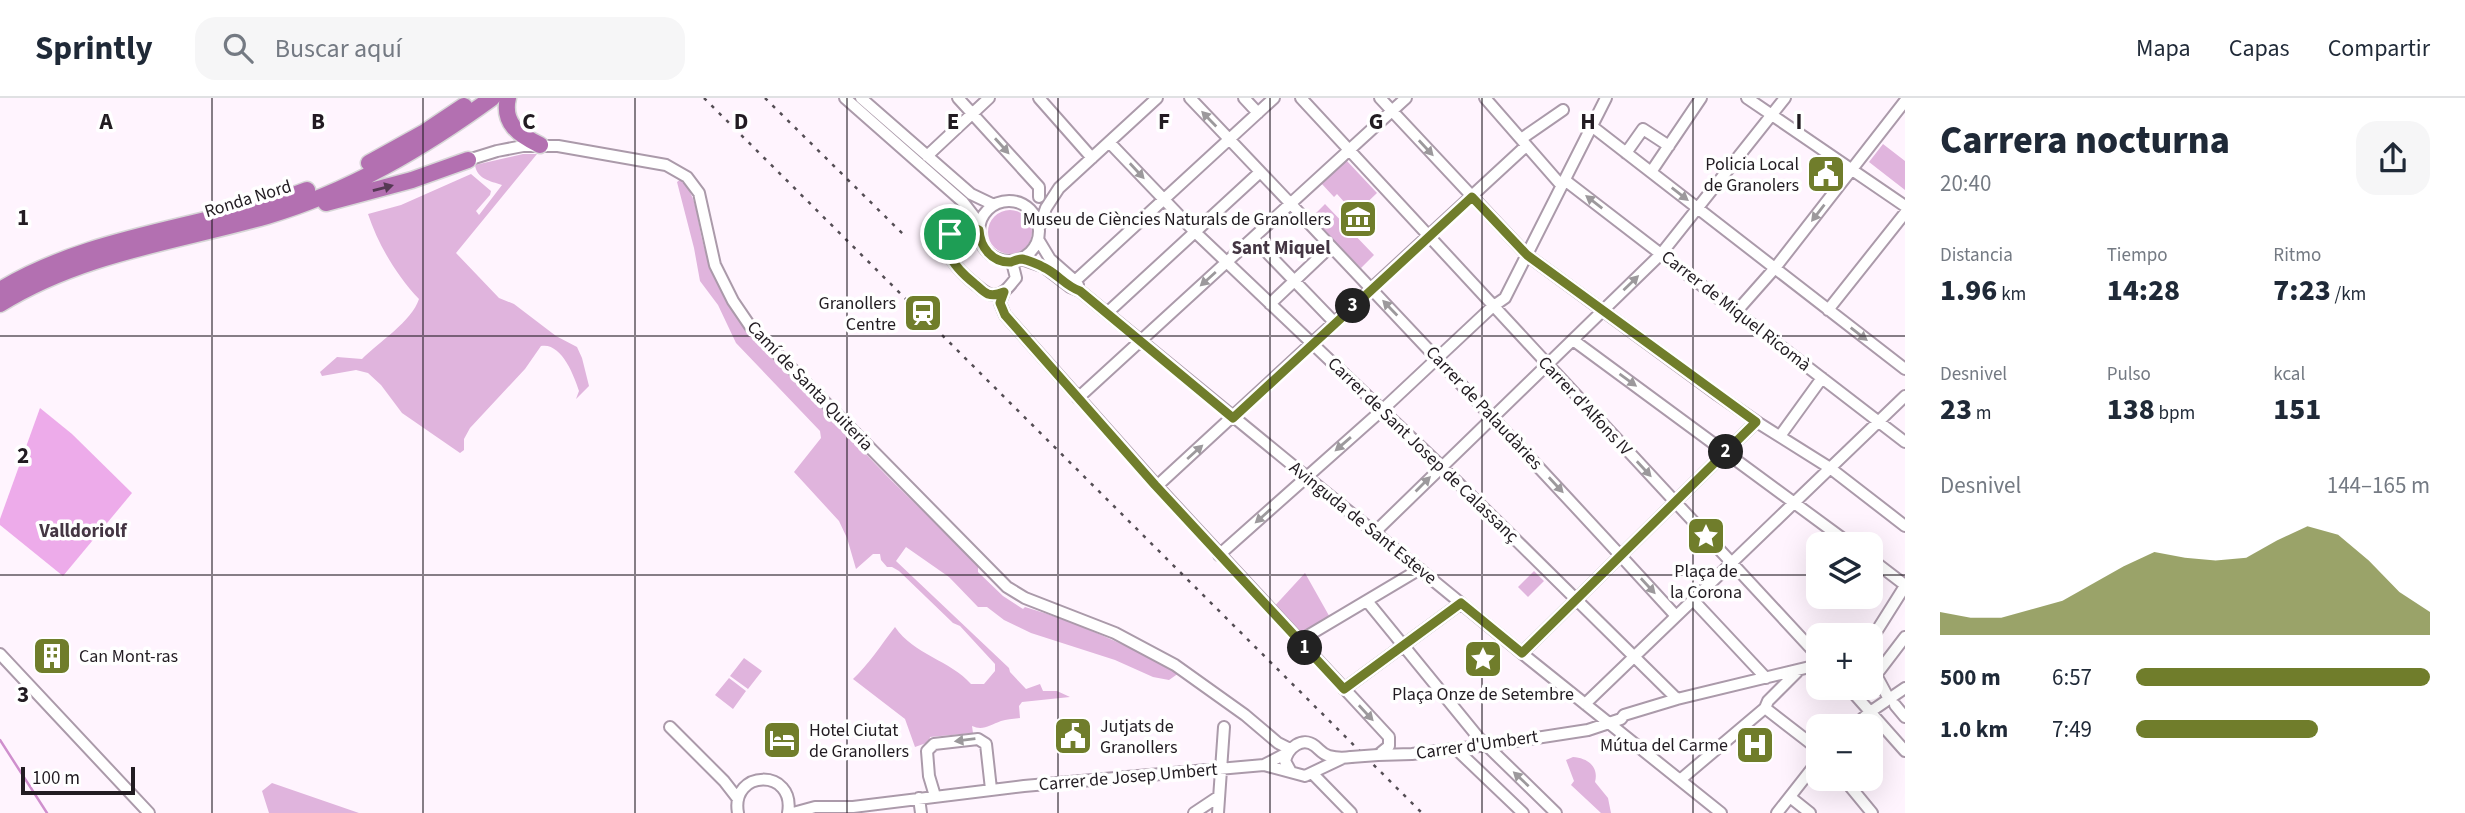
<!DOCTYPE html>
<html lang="es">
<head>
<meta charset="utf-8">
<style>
  body { margin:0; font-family:"Source Sans 3",sans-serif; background:#f6f6f7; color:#1f2937; height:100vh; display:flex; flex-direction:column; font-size:26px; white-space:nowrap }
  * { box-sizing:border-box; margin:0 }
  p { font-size:23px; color:#747a83 }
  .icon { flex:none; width:38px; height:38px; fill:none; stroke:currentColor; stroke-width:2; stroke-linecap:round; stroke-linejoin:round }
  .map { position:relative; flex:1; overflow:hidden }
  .side { display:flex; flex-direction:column; background:#fff; width:560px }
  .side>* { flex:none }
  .fabs { position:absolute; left:1806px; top:434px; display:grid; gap:14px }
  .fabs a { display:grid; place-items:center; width:77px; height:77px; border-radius:14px; background:#fff; box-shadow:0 7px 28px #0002; font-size:35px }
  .scale { position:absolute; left:21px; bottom:18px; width:114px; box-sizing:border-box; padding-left:7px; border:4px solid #221c22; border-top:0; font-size:19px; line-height:24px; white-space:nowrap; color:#221c22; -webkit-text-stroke:5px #fff; paint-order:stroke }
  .pin { position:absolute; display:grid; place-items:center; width:60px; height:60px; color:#fff; margin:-30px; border:4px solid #fff; border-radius:50%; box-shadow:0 2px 7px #0007 }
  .km { position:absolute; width:35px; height:35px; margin:-18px; border-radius:50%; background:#222; color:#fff; font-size:19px; line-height:35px; text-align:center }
  .round { display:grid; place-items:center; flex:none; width:74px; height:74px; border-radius:21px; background:#f6f6f7 }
  .head { display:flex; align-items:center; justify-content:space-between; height:119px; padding:0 35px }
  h1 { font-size:38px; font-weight:800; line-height:52px }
  .metrics { display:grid; grid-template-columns:repeat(3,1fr); gap:10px; height:119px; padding:7px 35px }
  .metrics div { display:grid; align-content:center }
  .metrics b { font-size:30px; font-weight:800 }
  .metrics small { font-size:19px; font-weight:400 }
  .metrics p { font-size:19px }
  .chart { height:196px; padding:14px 35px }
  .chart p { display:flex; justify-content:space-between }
  .chart svg { width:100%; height:126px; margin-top:7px; fill:#707d2b; opacity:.7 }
  ul { padding:0 35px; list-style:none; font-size:23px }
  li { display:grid; grid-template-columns:112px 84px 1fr; align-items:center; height:52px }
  li i { height:18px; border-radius:9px; background:#707d2b }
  header { display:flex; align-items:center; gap:42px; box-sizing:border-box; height:98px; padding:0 35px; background:#fff; border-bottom:2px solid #e0e1e3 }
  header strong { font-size:33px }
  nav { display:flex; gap:38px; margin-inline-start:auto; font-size:24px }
  .search { width:490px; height:63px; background:#f6f6f7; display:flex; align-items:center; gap:18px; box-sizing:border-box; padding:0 24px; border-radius:21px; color:#747a83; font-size:26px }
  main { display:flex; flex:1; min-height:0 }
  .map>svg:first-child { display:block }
</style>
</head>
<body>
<header>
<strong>Sprintly</strong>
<div class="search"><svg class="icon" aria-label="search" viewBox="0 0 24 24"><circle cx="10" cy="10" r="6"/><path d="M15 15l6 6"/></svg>Buscar aquí</div>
<nav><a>Mapa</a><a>Capas</a><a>Compartir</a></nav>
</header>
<main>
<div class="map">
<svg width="1905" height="715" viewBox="0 0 1905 715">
  <rect width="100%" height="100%" fill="#fff4fe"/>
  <path fill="#e0b4dd" d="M1883 46 1905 63V92L1869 64Z
    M523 56H537L456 155 499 200 514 206 556 238 577 249 582 260 589 288 576 301 579 293C574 277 561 244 541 248L525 271 470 330 464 341V352L460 355 402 315 381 287 368 275 356 272 322 278 320 274 337 259 362 261C379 244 412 223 419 201 396 177 378 146 368 116L401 107 471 76 491 93 490 97 476 113 479 117 502 87C490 83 477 81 475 67Z
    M1346 62 1377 95 1355 116 1337 96 1334 99 1321 85Z
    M681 81C697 99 697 118 702 141 705 153 709 166 714 177 722 199 736 219 750 237L891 382 978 467V474L1003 498 1023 511 1025 509C1079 525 1129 548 1179 575L1169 582 1153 579 1115 562 1031 535 1004 522 987 509H978L949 479 906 449 896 463 1009 570 1010 574 1026 591 1040 586 1043 593H1057L1070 599 1022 604 1019 608 1020 620C1014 621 1007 621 1001 623 990 627 983 633 972 628L973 635 930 639 929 644 915 649 905 621 853 581C869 566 881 547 895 529 914 557 950 562 971 586H984L995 573V566L960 528 953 525 899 473 892 469H887L881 462 880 456H873L856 471 847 440 839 423 794 374 821 340 820 333 736 245 718 207 700 183 694 150 677 84Z
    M1325 106 1374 157 1361 170 1311 120Z
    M988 134a22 22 0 1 1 44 0a22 22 0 1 1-44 0Z
    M1534 473 1544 483 1528 499 1518 489Z
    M1305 475 1332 523 1299 543 1270 513Z
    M744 560 762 573 748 591 730 578Z
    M729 580 746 593 733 611 715 597Z
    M1573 659C1588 660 1599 669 1595 684L1608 700 1611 715H1601L1571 687 1574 683 1566 662Z
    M272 685 359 715H269L262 693Z"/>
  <path fill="#edabea" d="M40 310 72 336 132 395 63 478 0 427V421Z"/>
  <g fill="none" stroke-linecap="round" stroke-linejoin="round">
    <path stroke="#cf8fcd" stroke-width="2.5" d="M0 642 47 715"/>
    <defs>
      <path id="minor" d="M845 0 963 104 980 126
        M861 0 971 96 994 107
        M958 0 1039 89V99
        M1039 0 1092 60
        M1190 0C1353 171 1516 343 1676 518
        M1244 0 1258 15
        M1301 0 1818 558
        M1380 0 1527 157 1718 297 1760 326 1830 370 1905 428
        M1485 0 1561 87
        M1747 0 1905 108
        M1589 26 1905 271
        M1521 41 1563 12
        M1109 44 1195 134 1441 368 1677 601
        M1626 55 1643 31 1669 48
        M927 58 989 0
        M468 62 497 53 523 48H558L666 67 687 79 699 95 715 167 733 203 750 228 1007 489 1025 500 1115 535 1175 567 1245 617 1278 645 1290 651
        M1651 74 1701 0
        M1566 83 1905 344
        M979 133a30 30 0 1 1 60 0a30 30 0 1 1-60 0Z
        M1039 130 1046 110 1059 90 1157 0
        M979 133 964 125C930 143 955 170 975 186 981 191 987 197 994 197 1005 196 1010 187 1016 180L1012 164
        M1253 140 1335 225
        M1038 141 1050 161 1075 183 1078 187
        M1021 161 1044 169 1070 189 1080 193 1529 561 1721 715
        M1075 183 1274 0
        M1004 194 1000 205 1005 217 1157 388 1389 639V648L1378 657
        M1270 206 1330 149
        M1828 212 1905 115
        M1736 214 1775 170 1905 3
        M1107 215 1259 75
        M1573 242 1850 446
        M1078 300 1406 0
        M1780 338 1822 280
        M1157 388 1526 48
        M1375 434 1661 156 1785 0
        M1219 457 1381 313 1492 209 1505 200 1606 0
        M1818 458 1815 462 1818 464
        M1871 461 1905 487
        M1693 502 1766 580
        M1367 503 1478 639 1556 715
        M1871 542 1905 488
        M1299 543 1420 471
        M1522 555 1756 324
        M0 556 149 715
        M1849 590 1905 653
        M1344 591 1461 505
        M1889 601 1876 577 1905 539
        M1585 606 1905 298
        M1895 607 1905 619
        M1765 610 1818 651
        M1854 628 1870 614 1905 590
        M670 629 724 683 738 701
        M1456 651 1523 715
        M1378 657 1412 656 1497 646 1588 632 1621 621 1624 617 1677 601 1818 567
        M1264 667 1305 678 1343 660
        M1291 674 1285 663C1288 650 1302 638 1315 648 1320 652 1322 656 1329 658 1336 660 1344 660 1351 659
        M1312 675 1351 715
        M1844 681 1872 715
        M1680 682 1765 610 1768 603 1797 574
        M935 698 929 678 927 653 934 646 978 641 986 646 991 691
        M1790 699 1810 715
        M919 700 921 715
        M738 715C730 671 796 670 788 715
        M793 715 815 709H853L1024 688 1264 667 1287 655
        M1194 715 1218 699
        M1218 715 1224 629
        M1777 715 1818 663"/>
      <path id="highway" d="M508 0C502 25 519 37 540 47
        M369 65 425 34 464 8
        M326 105 412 82 468 62
        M0 192C94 135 206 131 307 92
        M0 206C82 155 176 144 267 118 349 94 423 50 492 0"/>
    </defs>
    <use href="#minor" stroke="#ab9aaa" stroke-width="14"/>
    <use href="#highway" stroke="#d7d6d7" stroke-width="19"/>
    <use href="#minor" stroke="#fff" stroke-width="10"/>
    <use href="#highway" stroke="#b370b1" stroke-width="16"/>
    <path stroke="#544d54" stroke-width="2.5" stroke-dasharray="3.5 7" stroke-linecap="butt" d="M704 0 1422 715
      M765 0 907 140"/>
    <defs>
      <path id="minor-bridge" d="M1351 659 1378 657"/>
    </defs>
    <use href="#minor-bridge" stroke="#ab9aaa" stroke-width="14" stroke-linecap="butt"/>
    <use href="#minor-bridge" stroke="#fff" stroke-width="10"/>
  </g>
  <defs><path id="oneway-solid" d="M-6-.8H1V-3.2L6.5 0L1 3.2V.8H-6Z" transform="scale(1.75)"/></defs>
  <g fill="#9c999c">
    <use href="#oneway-solid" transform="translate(1209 21) rotate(-134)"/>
    <use href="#oneway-solid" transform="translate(1002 48) rotate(48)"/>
    <use href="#oneway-solid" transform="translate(1426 50) rotate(47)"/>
    <use href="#oneway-solid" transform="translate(1137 73) rotate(47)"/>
    <use href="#oneway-solid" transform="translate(1680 96) rotate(38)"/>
    <use href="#oneway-solid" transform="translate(1594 104) rotate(-142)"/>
    <use href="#oneway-solid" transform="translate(1818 115) rotate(128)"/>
    <use href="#oneway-solid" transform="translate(1208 181) rotate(138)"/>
    <use href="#oneway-solid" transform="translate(1631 185) rotate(-44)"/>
    <use href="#oneway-solid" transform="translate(1390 210) rotate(-134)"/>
    <use href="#oneway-solid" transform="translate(1859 236) rotate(38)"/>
    <use href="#oneway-solid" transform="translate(1628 282) rotate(36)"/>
    <use href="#oneway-solid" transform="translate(1343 346) rotate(139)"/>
    <use href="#oneway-solid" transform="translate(1195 354) rotate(-42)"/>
    <use href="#oneway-solid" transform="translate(1644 371) rotate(47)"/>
    <use href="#oneway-solid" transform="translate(1423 386) rotate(-45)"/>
    <use href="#oneway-solid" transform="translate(1556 387) rotate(47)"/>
    <use href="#oneway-solid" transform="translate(1263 418) rotate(138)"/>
    <use href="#oneway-solid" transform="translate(1648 488) rotate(47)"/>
    <use href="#oneway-solid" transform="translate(1366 615) rotate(47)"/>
    <use href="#oneway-solid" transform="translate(965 642) rotate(173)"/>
    <use href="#oneway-solid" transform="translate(1521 681) rotate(-137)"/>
  </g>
  <use fill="#553954" href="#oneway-solid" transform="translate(383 90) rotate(-15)"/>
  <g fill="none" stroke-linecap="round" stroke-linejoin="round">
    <defs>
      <path id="route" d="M1472 99 1527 157 1756 324 1522 555 1461 505 1344 591 1155 387 1005 217 1000 205 1004 194C999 196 994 198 988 196 983 194 979 189 975 186 955 170 930 143 964 125L979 132C980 149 992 165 1011 164 1014 163 1018 161 1022 161 1027 162 1038 166 1043 169 1057 175 1065 188 1080 193L1233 320Z"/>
    </defs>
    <use href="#route" stroke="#fff" stroke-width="14"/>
    <use href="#route" stroke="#707d2b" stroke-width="9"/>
  </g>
  <path fill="none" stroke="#221c22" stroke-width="2" stroke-opacity="0.55" d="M212 0V715M423 0V715M635 0V715M847 0V715M1058 0V715M1270 0V715M1482 0V715M1693 0V715M0 238H1905M0 477H1818M1871 477H1905"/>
  <defs>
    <symbol id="civic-square" viewBox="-11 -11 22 22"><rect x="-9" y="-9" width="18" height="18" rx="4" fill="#707d2b" stroke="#fff"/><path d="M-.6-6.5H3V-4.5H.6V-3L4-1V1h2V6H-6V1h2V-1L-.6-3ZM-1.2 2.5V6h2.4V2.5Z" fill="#fff"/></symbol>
    <symbol id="museum-square" viewBox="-11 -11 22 22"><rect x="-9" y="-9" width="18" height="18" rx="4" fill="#707d2b" stroke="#fff"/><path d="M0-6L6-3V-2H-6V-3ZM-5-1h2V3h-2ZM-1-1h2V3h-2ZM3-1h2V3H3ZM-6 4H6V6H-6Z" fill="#fff"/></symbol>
    <symbol id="station-square" viewBox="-11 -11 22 22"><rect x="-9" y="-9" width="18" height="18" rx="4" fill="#707d2b" stroke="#fff"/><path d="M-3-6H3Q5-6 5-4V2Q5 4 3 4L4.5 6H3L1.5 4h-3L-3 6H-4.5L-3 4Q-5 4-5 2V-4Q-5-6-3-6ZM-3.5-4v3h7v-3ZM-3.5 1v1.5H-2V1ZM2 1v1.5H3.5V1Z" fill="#fff"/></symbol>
    <symbol id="sight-square" viewBox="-11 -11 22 22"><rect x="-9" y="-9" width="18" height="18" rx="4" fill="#707d2b" stroke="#fff"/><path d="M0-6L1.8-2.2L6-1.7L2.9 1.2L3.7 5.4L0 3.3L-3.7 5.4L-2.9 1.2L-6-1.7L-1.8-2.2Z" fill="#fff"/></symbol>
    <symbol id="building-square" viewBox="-11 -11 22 22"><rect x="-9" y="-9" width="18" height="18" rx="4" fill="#707d2b" stroke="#fff"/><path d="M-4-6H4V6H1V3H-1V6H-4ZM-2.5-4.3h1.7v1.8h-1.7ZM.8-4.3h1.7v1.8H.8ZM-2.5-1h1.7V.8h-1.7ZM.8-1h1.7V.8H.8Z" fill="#fff"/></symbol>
    <symbol id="hotel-square" viewBox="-11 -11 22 22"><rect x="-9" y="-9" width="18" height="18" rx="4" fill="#707d2b" stroke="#fff"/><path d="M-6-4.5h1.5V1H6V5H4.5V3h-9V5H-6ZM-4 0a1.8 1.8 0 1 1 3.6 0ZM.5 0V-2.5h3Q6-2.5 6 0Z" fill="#fff"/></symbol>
    <symbol id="hospital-square" viewBox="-11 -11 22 22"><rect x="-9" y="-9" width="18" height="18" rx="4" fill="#707d2b" stroke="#fff"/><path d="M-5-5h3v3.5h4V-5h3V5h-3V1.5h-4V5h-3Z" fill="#fff"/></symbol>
  </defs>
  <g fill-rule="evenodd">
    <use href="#civic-square" x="1804" y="54" width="44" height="44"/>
    <use href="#museum-square" x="1336" y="99" width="44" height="44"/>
    <use href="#station-square" x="901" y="193" width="44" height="44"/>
    <use href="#sight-square" x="1684" y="416" width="44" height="44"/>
    <use href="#building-square" x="30" y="536" width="44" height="44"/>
    <use href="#sight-square" x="1461" y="539" width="44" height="44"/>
    <use href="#civic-square" x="1051" y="616" width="44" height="44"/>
    <use href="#hotel-square" x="760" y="620" width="44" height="44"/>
    <use href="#hospital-square" x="1733" y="625" width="44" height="44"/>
  </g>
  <g text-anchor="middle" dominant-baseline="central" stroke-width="7" stroke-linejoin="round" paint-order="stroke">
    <g font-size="18" fill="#221c22" stroke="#fff" text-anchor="end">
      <text x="1799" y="66">Policia Local<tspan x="1799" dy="21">de Granolers</tspan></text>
      <text x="1331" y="121">Museu de Ciències Naturals de Granollers</text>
      <text x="896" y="205">Granollers<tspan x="896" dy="21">Centre</tspan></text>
      <text x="1706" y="473" text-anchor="middle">Plaça de<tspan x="1706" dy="21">la Corona</tspan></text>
      <text x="79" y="558" text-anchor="start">Can Mont-ras</text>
      <text x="1483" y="596" text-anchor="middle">Plaça Onze de Setembre</text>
      <text x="1100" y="628" text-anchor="start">Jutjats de<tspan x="1100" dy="21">Granollers</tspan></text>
      <text x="809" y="632" text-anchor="start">Hotel Ciutat<tspan x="809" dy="21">de Granollers</tspan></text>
      <text x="1728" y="647">Mútua del Carme</text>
    </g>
    <g font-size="18" fill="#221c22" stroke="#fff">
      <text transform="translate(248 101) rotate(-17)">Ronda Nord</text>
      <text transform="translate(1736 213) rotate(38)">Carrer de Miquel Ricomà</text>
      <text transform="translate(810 288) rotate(46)">Camí de Santa Quiteria</text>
      <text transform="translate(1585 308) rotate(47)">Carrer d'Alfons IV</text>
      <text transform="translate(1484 310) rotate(47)">Carrer de Palaudàries</text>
      <text transform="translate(1423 352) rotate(44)">Carrer de Sant Josep de Calassanç</text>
      <text transform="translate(1363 425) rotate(39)">Avinguda de Sant Esteve</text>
      <text transform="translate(1477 647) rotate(-8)">Carrer d'Umbert</text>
      <text transform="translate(1128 679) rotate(-5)">Carrer de Josep Umbert</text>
    </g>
    <g font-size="19" font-weight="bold" fill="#443643" stroke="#fff">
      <text x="1281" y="150">Sant Miquel</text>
      <text x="83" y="433">Valldoriolf</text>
    </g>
  </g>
  <g font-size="23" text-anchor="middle" font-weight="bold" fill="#221c22" stroke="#fff" stroke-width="7" stroke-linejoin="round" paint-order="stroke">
    <text x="106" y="31">A</text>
    <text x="318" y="31">B</text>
    <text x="529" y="31">C</text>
    <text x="741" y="31">D</text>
    <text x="953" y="31">E</text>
    <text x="1164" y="31">F</text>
    <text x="1376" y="31">G</text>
    <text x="1588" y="31">H</text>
    <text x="1799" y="31">I</text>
    <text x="23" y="127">1</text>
    <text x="23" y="365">2</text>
    <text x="23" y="604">3</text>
  </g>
</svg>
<div class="fabs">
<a><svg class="icon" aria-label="layers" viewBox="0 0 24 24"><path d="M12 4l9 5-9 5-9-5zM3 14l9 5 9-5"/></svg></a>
<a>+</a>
<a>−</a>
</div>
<div class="scale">100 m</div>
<div class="pin" style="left:950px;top:136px;background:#1e9e55"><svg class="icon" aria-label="arrive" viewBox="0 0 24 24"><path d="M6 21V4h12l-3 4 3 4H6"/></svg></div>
<b class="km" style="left:1305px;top:550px">1</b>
<b class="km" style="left:1726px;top:354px">2</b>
<b class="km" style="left:1353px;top:208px">3</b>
</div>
<section class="side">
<div class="head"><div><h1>Carrera nocturna</h1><p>20:40</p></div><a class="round"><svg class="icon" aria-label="share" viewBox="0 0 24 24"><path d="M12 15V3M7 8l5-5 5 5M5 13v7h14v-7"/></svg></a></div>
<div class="metrics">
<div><p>Distancia</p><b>1.96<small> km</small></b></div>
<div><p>Tiempo</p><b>14:28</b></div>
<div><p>Ritmo</p><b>7:23<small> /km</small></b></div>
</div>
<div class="metrics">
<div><p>Desnivel</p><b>23<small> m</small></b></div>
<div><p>Pulso</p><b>138<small> bpm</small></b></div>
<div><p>kcal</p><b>151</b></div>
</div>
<div class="chart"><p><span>Desnivel</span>144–165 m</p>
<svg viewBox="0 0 160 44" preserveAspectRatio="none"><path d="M0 44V36L10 38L20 38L30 35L40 32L50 26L60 20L70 15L80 17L90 18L100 17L110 11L120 6L130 9L140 18L150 29L160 36V44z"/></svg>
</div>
<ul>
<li><b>500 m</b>6:57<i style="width:100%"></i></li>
<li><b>1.0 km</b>7:49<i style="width:62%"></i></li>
</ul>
</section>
</main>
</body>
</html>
